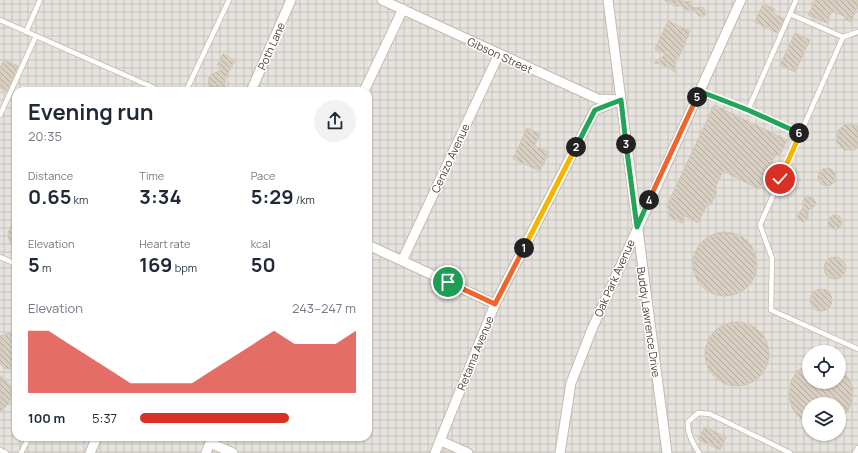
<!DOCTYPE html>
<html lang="en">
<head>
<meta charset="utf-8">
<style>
  body { margin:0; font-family:Manrope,sans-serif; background:#f2f2f3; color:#1f2937; height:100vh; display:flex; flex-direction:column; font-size:15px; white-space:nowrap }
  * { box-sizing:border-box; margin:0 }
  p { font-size:13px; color:#747a83 }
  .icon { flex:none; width:22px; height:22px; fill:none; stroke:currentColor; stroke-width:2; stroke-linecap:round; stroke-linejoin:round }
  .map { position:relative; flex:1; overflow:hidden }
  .panel { position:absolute; left:12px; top:87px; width:360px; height:354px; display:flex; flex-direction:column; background:#fff; border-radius:12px; box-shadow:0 1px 3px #0004 }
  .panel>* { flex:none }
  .controls { position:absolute; left:802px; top:345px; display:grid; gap:8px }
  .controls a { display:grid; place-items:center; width:44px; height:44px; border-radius:50%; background:#fff; box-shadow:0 1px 3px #0004; font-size:20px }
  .pin { position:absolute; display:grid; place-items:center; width:34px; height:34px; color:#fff; margin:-17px; border:2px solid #fff; border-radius:50%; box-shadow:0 1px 4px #0007 }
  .km { position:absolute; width:20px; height:20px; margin:-10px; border-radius:50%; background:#222; color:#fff; font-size:11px; line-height:20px; text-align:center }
  .round { display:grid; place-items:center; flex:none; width:42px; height:42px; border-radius:21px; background:#f2f2f3 }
  .summary { display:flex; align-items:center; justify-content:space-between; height:68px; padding:0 16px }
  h1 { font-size:22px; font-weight:700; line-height:30px }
  .stats { display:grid; grid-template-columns:repeat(3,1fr); gap:6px; height:68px; padding:4px 16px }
  .stats div { display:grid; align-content:center }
  .stats b { font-size:20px; font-weight:700 }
  .stats small { font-size:11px; font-weight:400 }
  .stats p { font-size:11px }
  .chart { height:112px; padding:8px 16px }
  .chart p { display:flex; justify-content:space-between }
  .chart svg { width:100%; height:72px; margin-top:4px; fill:#d93025; opacity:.7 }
  ul { padding:0 16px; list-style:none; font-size:13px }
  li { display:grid; grid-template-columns:64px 48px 1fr; align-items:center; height:30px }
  li i { height:10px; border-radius:5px; background:#d93025 }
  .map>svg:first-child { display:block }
</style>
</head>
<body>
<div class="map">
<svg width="858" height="453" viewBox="0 0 858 453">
  <defs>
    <pattern id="industrial-grid" width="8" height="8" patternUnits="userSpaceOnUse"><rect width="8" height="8" fill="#e6e2dd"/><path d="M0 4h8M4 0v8" fill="none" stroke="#c7c3be"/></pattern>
    <pattern id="building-back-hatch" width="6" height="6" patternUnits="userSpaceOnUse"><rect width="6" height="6" fill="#d8cfc1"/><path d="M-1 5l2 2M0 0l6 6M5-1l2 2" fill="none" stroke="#b1aa9e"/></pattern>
  </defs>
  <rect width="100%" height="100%" fill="#f6f3ec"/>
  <path fill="url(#industrial-grid)" fill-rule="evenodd" d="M0 0H858V453H0ZM16 91H368V437H16ZM809 352H839V382H809ZM809 404H839V434H809Z"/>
  <path fill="url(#building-back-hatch)" stroke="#d3c7b4" d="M664 0H681L682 2 690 1 694 8 703 7 706 13 704 16H699L694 10H686L682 6H674Z
    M815 0H858V7L851 22 845 19 846 17 832 11 827 23 808 15Z
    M763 4 775 9 773 13 784 19 777 33 755 22Z
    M668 21 690 31 678 59 675 58V73L668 66 664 67 662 64 654 63 666 54 655 49Z
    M795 33 810 40 795 72 780 65Z
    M223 54 235 60 225 79V87L220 91H214L209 87 208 79 212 74 224 69 217 65Z
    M4 60 18 66 7 91 0 88V68Z
    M714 105 787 140 780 155 776 154 759 189 723 171 714 190 717 192 711 204 708 203 698 223 685 216 682 223 669 217 670 209 666 208Z
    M846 124 858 126V148L854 150H844L837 142 838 130Z
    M527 128 540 134 534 146 549 152 540 171 513 159Z
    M818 177a9 9 0 1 1 18 0a9 9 0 1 1-18 0Z
    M807 196 813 198 816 203 813 208 808 210V219L803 222 799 219 797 215 803 208V200Z
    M16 214V253L9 240 8 233Z
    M828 222a7 7 0 1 1 14 0a7 7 0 1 1-14 0Z
    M693 264a32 32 0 1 1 64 0a32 32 0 1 1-64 0Z
    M824 268a11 11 0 1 1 22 0a11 11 0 1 1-22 0Z
    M810 300a11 11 0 1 1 22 0a11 11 0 1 1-22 0Z
    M705 354a32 32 0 1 1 64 0a32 32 0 1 1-64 0Z
    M13 332 16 333V368L10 369 4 368 0 364V336Z
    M809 363V382H839V366L849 379 853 389 852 401 848 411 839 420V404H809V423L799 417 792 408 789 397 791 381 797 371Z
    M0 375 10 385 12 394 9 403 0 412Z
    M705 427 726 437 720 450 698 439Z"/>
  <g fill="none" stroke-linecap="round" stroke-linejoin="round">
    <defs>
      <path id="service" d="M790 14 843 37
        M0 20 161 91
        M26 32 40 0
        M858 32 843 37 760 225 772 258 771 310 858 349
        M186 91 229 0
        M699 91 748 110 800 134
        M748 110 796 0
        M0 115 36 36
        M0 257 16 264
        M0 450 6 453
        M21 453 29 437
        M699 453C693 443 687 434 688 422L698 413 710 414 790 453
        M855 453 858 448"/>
      <path id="minor" d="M382 0 598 99 618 100
        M608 0 667 453
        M251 91 291 0
        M364 91 403 9
        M368 245 495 304
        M402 261 499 54
        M441 441 468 453
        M90 453 97 437
        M206 453 210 443 233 453
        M435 453 495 304 595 110 621 100
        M560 453 571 383 592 329 741 0"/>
    </defs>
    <use href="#service" stroke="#c2bbae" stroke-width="6"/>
    <use href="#minor" stroke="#c2bbae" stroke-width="11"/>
    <use href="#service" stroke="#fff" stroke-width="4.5"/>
    <use href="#minor" stroke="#fff" stroke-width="9"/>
  </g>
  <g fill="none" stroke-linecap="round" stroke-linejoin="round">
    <defs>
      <path id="split-1" d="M448 282 495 304 524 248"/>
      <path id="split-2" d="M524 248 576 147"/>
      <path id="split-3" d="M576 147 595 110 621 100 626 144"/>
      <path id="split-4" d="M626 144 637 227 649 200"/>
      <path id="split-5" d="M649 200 697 97"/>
      <path id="split-6" d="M697 97 699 91 748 110 799 133"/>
      <path id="split-7" d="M780 179 800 134 799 133"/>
    </defs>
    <use href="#split-1" stroke="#fff" stroke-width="8"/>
    <use href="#split-2" stroke="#fff" stroke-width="8"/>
    <use href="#split-3" stroke="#fff" stroke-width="8"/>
    <use href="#split-4" stroke="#fff" stroke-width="8"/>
    <use href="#split-5" stroke="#fff" stroke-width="8"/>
    <use href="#split-6" stroke="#fff" stroke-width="8"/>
    <use href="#split-7" stroke="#fff" stroke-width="8"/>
    <use href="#split-1" stroke="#f0652b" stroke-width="5"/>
    <use href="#split-2" stroke="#f5b400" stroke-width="5"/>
    <use href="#split-3" stroke="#22a559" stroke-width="5"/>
    <use href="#split-4" stroke="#22a559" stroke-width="5"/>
    <use href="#split-5" stroke="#f0652b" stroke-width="5"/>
    <use href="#split-6" stroke="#22a559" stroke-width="5"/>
    <use href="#split-7" stroke="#f5b400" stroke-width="5"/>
  </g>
  <g text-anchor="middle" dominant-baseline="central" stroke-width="3" stroke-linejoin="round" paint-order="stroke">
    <g font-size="11" fill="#4b4439" stroke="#fff">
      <text transform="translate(271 46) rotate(-66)">Poth Lane</text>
      <text transform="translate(500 55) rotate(25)">Gibson Street</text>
      <text transform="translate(450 158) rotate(-65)">Cenizo Avenue</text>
      <text transform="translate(614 278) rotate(-66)">Oak Park Avenue</text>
      <text transform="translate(649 322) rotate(82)">Buddy Lawrence Drive</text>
      <text transform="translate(475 353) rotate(-68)">Retama Avenue</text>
    </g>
  </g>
</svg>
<div class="controls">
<a><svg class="icon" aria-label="locate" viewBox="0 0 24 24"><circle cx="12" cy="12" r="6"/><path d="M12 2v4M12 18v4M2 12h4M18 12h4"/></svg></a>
<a><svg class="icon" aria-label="layers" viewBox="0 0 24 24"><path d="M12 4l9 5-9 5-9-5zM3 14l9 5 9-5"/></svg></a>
</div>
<div class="pin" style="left:448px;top:282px;background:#1e9e55"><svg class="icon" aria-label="arrive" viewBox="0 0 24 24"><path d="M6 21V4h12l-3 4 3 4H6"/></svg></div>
<div class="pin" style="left:780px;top:179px;background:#d93025"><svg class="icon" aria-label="check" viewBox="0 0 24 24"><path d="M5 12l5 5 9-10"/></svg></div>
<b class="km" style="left:524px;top:248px">1</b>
<b class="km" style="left:576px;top:147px">2</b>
<b class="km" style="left:626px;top:144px">3</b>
<b class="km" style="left:649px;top:200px">4</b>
<b class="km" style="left:697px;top:97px">5</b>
<b class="km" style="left:799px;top:133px">6</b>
<section class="panel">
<div class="summary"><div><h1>Evening run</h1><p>20:35</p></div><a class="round"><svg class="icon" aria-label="share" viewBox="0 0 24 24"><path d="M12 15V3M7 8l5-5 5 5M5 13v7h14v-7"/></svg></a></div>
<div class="stats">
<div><p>Distance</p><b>0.65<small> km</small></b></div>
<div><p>Time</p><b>3:34</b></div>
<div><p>Pace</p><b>5:29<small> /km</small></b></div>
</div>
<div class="stats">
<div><p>Elevation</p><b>5<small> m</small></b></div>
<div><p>Heart rate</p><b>169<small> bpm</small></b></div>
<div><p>kcal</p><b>50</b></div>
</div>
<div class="chart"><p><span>Elevation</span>243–247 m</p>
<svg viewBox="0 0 160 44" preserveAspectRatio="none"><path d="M0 44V6L10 6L20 14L30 22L40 30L50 38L60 38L70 38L80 38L90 30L100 22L110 14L120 6L130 14L140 14L150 14L160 6V44z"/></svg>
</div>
<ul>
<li><b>100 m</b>5:37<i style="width:69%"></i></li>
</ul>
</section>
</div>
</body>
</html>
